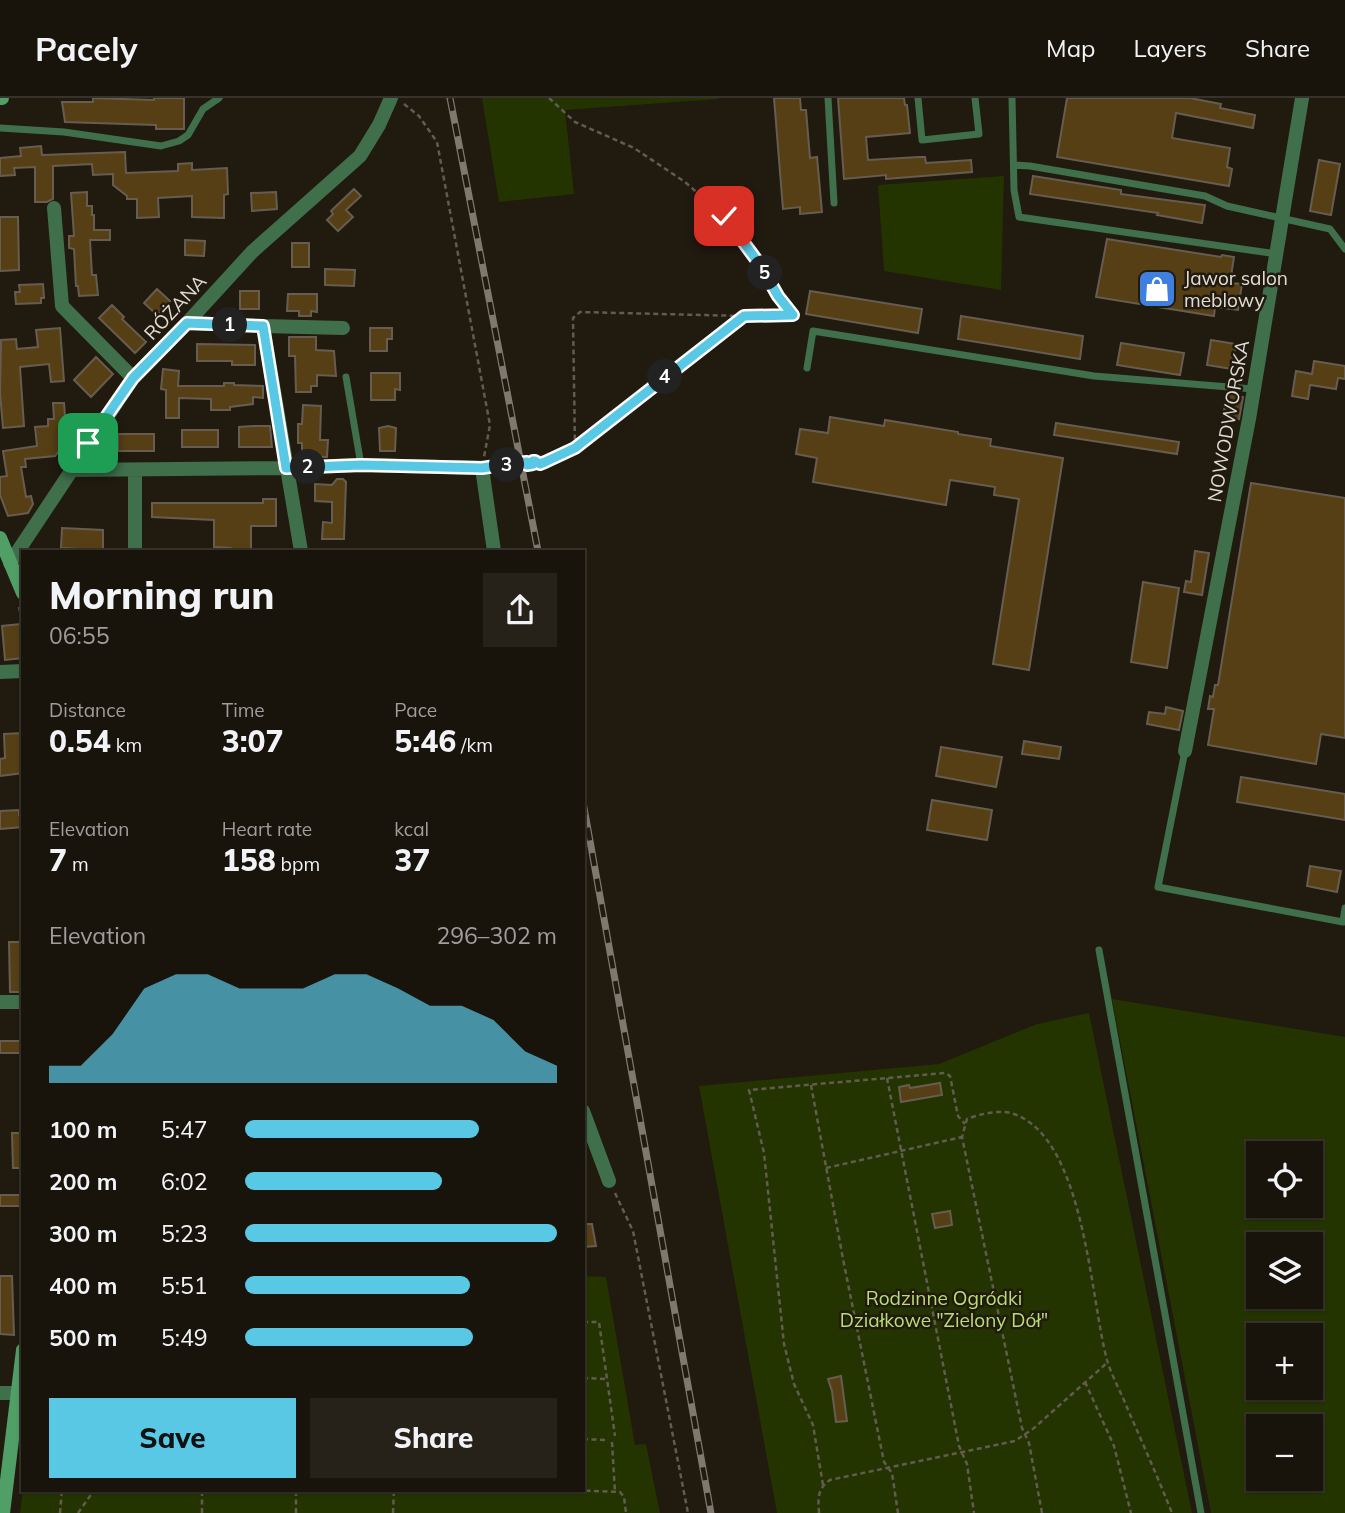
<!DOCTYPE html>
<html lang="en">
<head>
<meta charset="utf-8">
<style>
  body { margin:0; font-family:Mulish,sans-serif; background:#262119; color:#f1f3f6; height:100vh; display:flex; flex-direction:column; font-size:26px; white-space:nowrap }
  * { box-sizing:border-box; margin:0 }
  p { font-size:23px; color:#9f9e9d }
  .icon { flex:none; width:38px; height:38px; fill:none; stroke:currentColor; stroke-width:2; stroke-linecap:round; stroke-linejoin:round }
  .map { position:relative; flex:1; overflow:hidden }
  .details { position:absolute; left:21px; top:452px; width:564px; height:942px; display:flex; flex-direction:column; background:#19140b; border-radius:0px; box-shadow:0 2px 5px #0004,0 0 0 2px #37332c }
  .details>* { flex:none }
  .fabs { position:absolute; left:1246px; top:1043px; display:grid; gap:14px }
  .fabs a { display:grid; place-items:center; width:77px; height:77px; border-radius:0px; background:#19140b; box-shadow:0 2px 5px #0004,0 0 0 2px #37332c; font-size:35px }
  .pin { position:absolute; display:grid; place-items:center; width:60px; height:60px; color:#fff; margin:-30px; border-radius:14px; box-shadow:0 4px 10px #0006 }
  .km { position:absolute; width:35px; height:35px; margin:-18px; border-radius:50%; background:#222; color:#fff; font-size:19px; line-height:35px; text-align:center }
  .round { display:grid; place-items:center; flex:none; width:74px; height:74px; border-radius:0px; background:#262119 }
  .overview { display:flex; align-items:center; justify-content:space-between; height:119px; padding:0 28px }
  h1 { font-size:38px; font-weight:800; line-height:52px }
  .metrics { display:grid; grid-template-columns:repeat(3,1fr); gap:10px; height:119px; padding:7px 28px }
  .metrics div { display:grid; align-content:center }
  .metrics b { font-size:30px; font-weight:800 }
  .metrics small { font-size:19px; font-weight:400 }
  .metrics p { font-size:19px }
  .chart { height:196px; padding:14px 28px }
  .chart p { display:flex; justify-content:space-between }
  .chart svg { width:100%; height:126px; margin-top:7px; fill:#59c8e5; opacity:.7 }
  .button { display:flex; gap:14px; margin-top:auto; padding:14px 28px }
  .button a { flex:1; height:80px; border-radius:0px; background:#59c8e5; color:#111; font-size:28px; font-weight:800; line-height:80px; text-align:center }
  .button a+a { background:#262119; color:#f1f3f6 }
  ul { padding:0 28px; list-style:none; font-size:23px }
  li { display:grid; grid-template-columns:112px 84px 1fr; align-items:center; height:52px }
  li i { height:18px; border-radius:9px; background:#59c8e5 }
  header { display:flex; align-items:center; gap:42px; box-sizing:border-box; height:98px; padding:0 35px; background:#19140b; border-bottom:2px solid #37332c }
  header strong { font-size:33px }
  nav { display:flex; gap:38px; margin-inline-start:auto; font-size:24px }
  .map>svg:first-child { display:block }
</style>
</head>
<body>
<header>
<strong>Pacely</strong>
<nav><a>Map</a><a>Layers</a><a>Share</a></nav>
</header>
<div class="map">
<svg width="1345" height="1415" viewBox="0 0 1345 1415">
  <rect width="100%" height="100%" fill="#211a0f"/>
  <path fill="#243400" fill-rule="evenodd" d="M482 0H718V1L565 12 574 96 499 104Z
    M1004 78 1001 192 884 173 878 87Z
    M1112 901 1345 939V1415H1211ZM1258 1055H1311V1108H1258ZM1311 1146V1199H1258V1146ZM1258 1237H1311V1290H1258ZM1258 1328H1311V1381H1258Z
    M1089 915 1192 1415H777L699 988 939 966 1037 926Z
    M583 1178 606 1179 635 1347 646 1346 660 1415H20L23 1390 583 1391Z"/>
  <path fill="#563f14" stroke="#665d50" stroke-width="2" d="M93 0 154 2V0H184V31H156V27L65 24 62 4H93Z
    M774 0H800L801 12H806L810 60 817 59 822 114 800 116V109L783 111Z
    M838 0H904L905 7H907L910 35 866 39 868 62 919 59H925L926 65 971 62 972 74 886 81V77L844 81Z
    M1067 0H1190L1221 6 1220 10 1255 17 1253 30 1176 15 1172 40 1230 50 1227 69 1232 71 1229 88 1057 59Z
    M41 48 42 57 125 54 126 75 178 73V66L192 65V72L227 70 228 96 224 97V120L192 119V98L158 100 159 119 137 120V101H127V98L113 87V76L93 77 92 66 53 68V101L47 104H35V69L14 70 15 77 0 78V60L21 58 20 50Z
    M1319 62 1340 66 1331 117 1310 113Z
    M1033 78 1121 92V96L1205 107 1202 125 1157 117 1158 115 1030 96Z
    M354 91 361 98 346 112 353 119 338 133 327 122 333 116 331 113Z
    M87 94V108H92V117H94V132H110V142H90L92 177H96L98 197 79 198 78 188H76L74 151 69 150V138H74L71 95Z
    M276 94 277 111 252 113 251 95Z
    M0 119H18L19 172 0 173Z
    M1107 141 1221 159 1222 157 1234 159 1230 185 1242 186 1238 212 1215 209 1214 218 1096 199Z
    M185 142 205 143 204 158 185 157Z
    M292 145H309V169H292Z
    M325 171 355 172 354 188 325 187Z
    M43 186 44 200H41V205L16 206 15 194H20L19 187Z
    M157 191 170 203 157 217 144 205Z
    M240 193H259V211H240Z
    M810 193 922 211 918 235 806 216Z
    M288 196H317V214L311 213V218H299V213H287Z
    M112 207 124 219 122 221 146 244 135 255 99 220Z
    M961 218 1083 238 1080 261 958 241Z
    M60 230 64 283 51 284 49 266 20 269 24 328 3 330 0 295 1 242 16 241 17 251 38 249 36 232Z
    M370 230H392V241H387V253H370Z
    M289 239H316V252L334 253 336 278 317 277V288H311V294H296L295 258H289Z
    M1211 242 1236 246 1232 271 1207 267Z
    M1121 245 1184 255 1180 277 1117 267Z
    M197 246 255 247V267H232V263H197Z
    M96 259 113 276 91 299 74 282Z
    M1314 263 1345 268V281L1338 280 1336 291 1310 287 1308 301 1292 298 1296 273 1312 276Z
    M163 271 179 273 178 288H224V285H234V287L263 288V300L253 299V306L230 309V312H211V301L179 300V320H166V292L161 291Z
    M371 275H400V292L395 291V302H371Z
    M1227 296 1243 299 1239 321 1223 318Z
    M53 305H64L67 343 55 358 25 361 26 369H21L26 399 31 398 33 406 28 415 8 418 0 397V379L7 378 3 353 37 348 35 329 48 328V321H54Z
    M303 307 321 308 320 342H328L327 359H302V345H298V326H302Z
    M830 319 884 328 885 322 958 334V336L991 341 990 348 1063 360 1029 572 993 566 1019 401 994 397 995 389 950 382 946 407 813 384 817 360 796 356 800 331 828 335Z
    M1056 325 1179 344 1177 356 1054 337Z
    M253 328H270L272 349H239V329Z
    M388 328 396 330 395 353H380L379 330Z
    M182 332H218V349H182Z
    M118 336H154V353H118Z
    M337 381H343L346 384 344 441H322L323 424 332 425V404L315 403V386L332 387Z
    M1251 385 1345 400V640L1321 636 1316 666 1208 647 1214 611H1208L1210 598 1213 599 1215 587H1218Z
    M263 401H276V428H251V453H232L231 450 214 449V422L152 419V405H263Z
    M62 430 103 432V452L61 450Z
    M1195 453 1209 455 1202 497 1184 494 1186 483 1191 484Z
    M1143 484 1179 490 1167 570 1131 564Z
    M20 526 23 560 5 562 2 528Z
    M1166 609 1183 613 1179 632 1147 626 1149 614 1165 616Z
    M23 635V675L0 678V661L5 660 4 636Z
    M1024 643 1061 649 1059 661 1022 656Z
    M941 649 1002 659 996 689 936 678Z
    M1241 679 1345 696V722L1237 704Z
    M932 702 992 712 987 742 927 732Z
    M19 712V717H23V729L0 731V713Z
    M1310 768 1341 773 1337 794 1307 788Z
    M9 844H23V894H10Z
    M0 943H23V955H0Z
    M940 985 942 997 901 1004 899 989 909 987 910 990Z
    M12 1035H23V1070H13Z
    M0 1097H23V1108H0Z
    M950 1113 952 1127 935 1130 932 1116Z
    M583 1126H592L596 1148 583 1149Z
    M0 1178H12L14 1237 0 1236Z
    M841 1278 847 1323 836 1324 832 1293 828 1281Z"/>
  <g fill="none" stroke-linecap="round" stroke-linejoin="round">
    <path stroke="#615b51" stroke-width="2.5" stroke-dasharray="5 3.5" stroke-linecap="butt" d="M549 0 575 24 634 50 685 84 724 118 761 168 777 198 793 217
      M404 6 419 18 437 44 490 327 484 359
      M575 350 573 220 580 214 743 218
      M494 368 509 366 510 369H515L514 365 527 364V367L533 366 532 363H535L540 366 575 350 744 218 793 217
      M19 509 23 525
      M887 980 959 1348 967 1366 974 1415
      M811 987 843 1161 884 1364 892 1375 898 1415
      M826 1070 962 1039
      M615 1095 633 1133 688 1415
      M583 1224H599L615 1338
      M583 1280 607 1281
      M1085 1284 1114 1348 1131 1415
      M583 1341 605 1342
      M612 1344 615 1394
      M823 1387 813 1327 794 1286 784 1246 764 1055 749 992 945 975 950 978 958 1018 965 1026
      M543 1391 620 1394 624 1399 626 1415
      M60 1415 62 1391
      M78 1415 95 1391
      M202 1415V1391
      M296 1415V1391
      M393 1415 394 1391
      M819 1415C818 1401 817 1391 830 1382L1015 1343 1034 1330 1108 1264
      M1042 1415 1029 1345 1022 1330 962 1039 967 1021C980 1016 1000 1011 1014 1016 1085 1041 1090 1200 1107 1262 1112 1279 1122 1296 1128 1312 1143 1346 1158 1380 1172 1415"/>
    <path stroke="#3f6f4b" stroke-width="7" d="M828 0 834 105
      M918 0 922 42 979 36 975 0
      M1012 0 1014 92 1019 119 1277 156
      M0 30 64 34 161 48 179 43 188 37 203 11 219 0
      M1014 67 1030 68 1205 98 1227 108 1330 131 1345 151
      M807 270 813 233 1094 278 1253 291
      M346 279 361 367
      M1185 653 1158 789 1343 824 1345 810
      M1099 852 1201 1415"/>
    <path stroke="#3f6f4b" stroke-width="14" d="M54 110 62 208 133 280
      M187 225 263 228 301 453
      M263 228 343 230
      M72 372 286 370 361 367 482 370 494 453
      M135 453V372
      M10 465 133 280 187 225 252 154 360 58 379 27 391 0
      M0 574 23 573
      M1185 653 1249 321 1302 0
      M0 904H23
      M583 1013 609 1083
      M0 1295H17"/>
    <path stroke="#4f9f66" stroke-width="14" d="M0 0H2
      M0 440 23 495
      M3 1415 23 1252"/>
    <defs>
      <path id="rail" d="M450 0 538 453
        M583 704 711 1415"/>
    </defs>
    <use href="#rail" stroke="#7e786f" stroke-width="7"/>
    <use href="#rail" stroke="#211a0f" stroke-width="4.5" stroke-dasharray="13" stroke-linecap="butt"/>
  </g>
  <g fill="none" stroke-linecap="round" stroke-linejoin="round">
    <defs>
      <path id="route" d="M88 345 133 280 187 225 263 228 286 370 361 367 482 370 509 366 510 369H515L514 365 527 364V367L533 366V363H535L540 366 545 364 575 350 744 218 793 217 778 198 761 168 724 118"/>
    </defs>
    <use href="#route" stroke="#fff" stroke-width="14"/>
    <use href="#route" stroke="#59c8e5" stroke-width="9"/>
  </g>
  <defs>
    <symbol id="shop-square" viewBox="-11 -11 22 22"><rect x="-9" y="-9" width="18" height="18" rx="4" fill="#3f7fe0" stroke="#211a0f"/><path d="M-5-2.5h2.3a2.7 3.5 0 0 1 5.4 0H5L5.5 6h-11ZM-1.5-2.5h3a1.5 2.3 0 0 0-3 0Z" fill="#fff"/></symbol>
  </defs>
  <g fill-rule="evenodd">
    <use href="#shop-square" x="1135" y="169" width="44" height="44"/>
  </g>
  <g text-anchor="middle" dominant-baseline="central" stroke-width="5" stroke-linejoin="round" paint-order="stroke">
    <g font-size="19" fill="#e1dcd5" stroke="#211a0f" text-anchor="start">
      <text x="1184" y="180">Jawor salon<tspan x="1184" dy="22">meblowy</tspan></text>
    </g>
    <g font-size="19" fill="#e1dcd5" stroke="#211a0f">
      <text transform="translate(175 209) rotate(-47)">RÓŻANA</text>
      <text transform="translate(1228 323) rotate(-80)">NOWODWORSKA</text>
    </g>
    <g font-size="19" fill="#b7de74" stroke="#211a0f">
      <text x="944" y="1200">Rodzinne Ogródki<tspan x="944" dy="22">Działkowe "Zielony Dół"</tspan></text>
    </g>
  </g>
</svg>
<div class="fabs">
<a><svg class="icon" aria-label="locate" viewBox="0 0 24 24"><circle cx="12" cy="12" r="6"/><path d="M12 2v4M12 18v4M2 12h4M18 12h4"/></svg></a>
<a><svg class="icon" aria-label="layers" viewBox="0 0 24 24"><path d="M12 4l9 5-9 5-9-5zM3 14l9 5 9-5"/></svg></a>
<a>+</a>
<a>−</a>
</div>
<div class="pin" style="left:88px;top:345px;background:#1e9e55"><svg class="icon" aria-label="arrive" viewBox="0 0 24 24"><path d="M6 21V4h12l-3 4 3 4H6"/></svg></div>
<div class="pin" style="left:724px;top:118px;background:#d93025"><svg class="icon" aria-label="check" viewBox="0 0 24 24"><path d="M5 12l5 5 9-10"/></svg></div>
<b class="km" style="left:230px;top:227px">1</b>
<b class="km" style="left:308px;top:369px">2</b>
<b class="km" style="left:507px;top:367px">3</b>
<b class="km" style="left:665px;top:279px">4</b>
<b class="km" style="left:765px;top:175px">5</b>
<section class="details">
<div class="overview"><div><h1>Morning run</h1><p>06:55</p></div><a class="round"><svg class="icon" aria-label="share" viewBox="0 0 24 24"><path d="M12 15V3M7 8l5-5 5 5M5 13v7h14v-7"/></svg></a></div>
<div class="metrics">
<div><p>Distance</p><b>0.54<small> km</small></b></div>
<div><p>Time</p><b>3:07</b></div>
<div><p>Pace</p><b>5:46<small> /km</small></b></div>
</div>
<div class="metrics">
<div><p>Elevation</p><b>7<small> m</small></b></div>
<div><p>Heart rate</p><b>158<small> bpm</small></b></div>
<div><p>kcal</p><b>37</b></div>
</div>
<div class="chart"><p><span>Elevation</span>296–302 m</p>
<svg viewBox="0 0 160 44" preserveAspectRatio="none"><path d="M0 44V38L10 38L20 27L30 11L40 6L50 6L60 11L70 11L80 11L90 6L100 6L110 11L120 17L130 17L140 22L150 33L160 38V44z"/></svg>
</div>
<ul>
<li><b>100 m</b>5:47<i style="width:75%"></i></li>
<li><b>200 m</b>6:02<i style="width:63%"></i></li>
<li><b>300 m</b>5:23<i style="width:100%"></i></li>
<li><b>400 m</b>5:51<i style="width:72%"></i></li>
<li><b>500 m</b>5:49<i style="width:73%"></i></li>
</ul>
<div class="button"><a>Save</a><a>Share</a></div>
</section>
</div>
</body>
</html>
